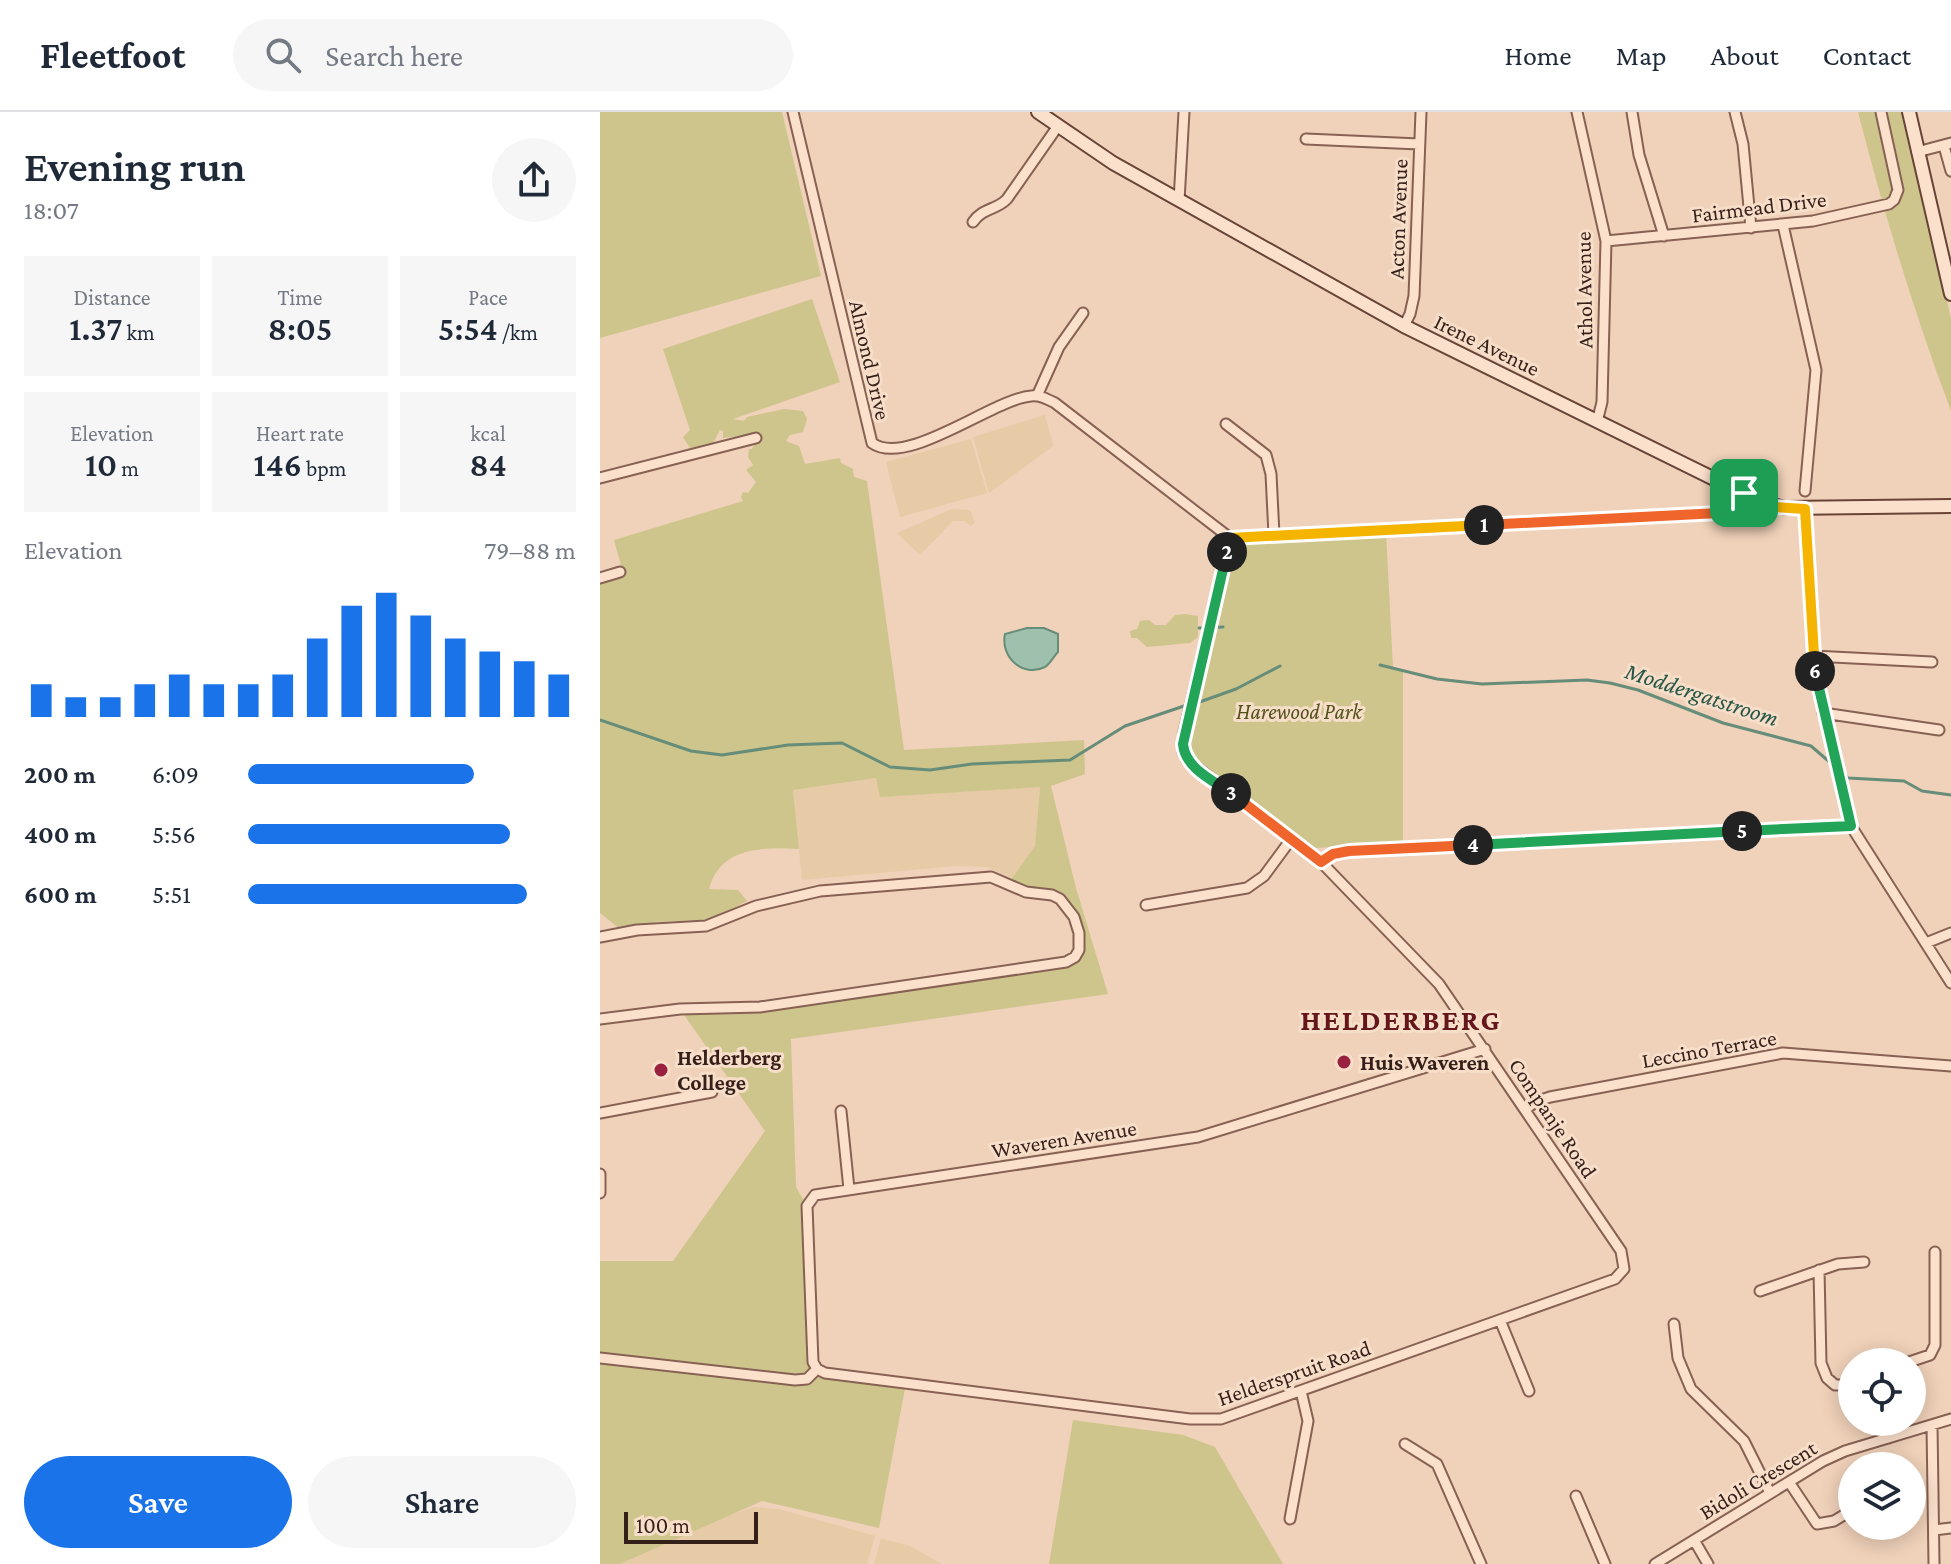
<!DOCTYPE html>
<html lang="en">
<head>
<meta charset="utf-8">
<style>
  body { margin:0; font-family:"Crimson Pro",serif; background:#f6f6f7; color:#1f2937; height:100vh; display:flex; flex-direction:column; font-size:30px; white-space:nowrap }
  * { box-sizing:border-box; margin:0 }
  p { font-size:26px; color:#747a83 }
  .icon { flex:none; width:44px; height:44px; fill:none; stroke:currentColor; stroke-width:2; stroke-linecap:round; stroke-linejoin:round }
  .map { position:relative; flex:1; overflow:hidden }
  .drawer { display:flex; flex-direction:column; background:#fff; width:600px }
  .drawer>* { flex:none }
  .buttons { position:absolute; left:1238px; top:1236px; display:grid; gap:16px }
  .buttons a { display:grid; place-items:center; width:88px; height:88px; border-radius:50%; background:#fff; box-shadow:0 4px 20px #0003; font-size:40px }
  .scale { position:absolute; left:24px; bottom:20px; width:134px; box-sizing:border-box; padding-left:8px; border:4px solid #351f19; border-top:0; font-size:22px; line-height:28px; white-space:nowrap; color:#351f19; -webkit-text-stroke:6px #f7dec9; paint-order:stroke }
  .pin { position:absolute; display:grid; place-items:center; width:68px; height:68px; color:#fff; margin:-34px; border-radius:16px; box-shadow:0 4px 12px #0006 }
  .km { position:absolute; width:40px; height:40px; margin:-20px; border-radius:50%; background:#222; color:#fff; font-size:22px; line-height:40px; text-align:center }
  .round { display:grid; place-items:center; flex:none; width:84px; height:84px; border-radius:42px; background:#f6f6f7 }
  .summary { display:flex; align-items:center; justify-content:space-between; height:136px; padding:0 24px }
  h1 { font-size:44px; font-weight:600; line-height:60px }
  .figures { display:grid; grid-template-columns:repeat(3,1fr); gap:12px; height:136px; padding:8px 24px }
  .figures div { display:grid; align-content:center; border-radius:0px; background:#f6f6f7; text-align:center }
  .figures b { font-size:34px; font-weight:600 }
  .figures small { font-size:22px; font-weight:400 }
  .figures p { font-size:22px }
  .chart { height:224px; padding:16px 24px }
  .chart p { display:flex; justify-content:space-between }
  .chart svg { width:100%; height:144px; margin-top:8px; stroke:#1a73e8; stroke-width:6 }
  .button { display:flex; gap:16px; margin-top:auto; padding:16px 24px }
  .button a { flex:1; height:92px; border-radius:48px; background:#1a73e8; color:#fff; font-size:32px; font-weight:600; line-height:92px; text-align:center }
  .button a+a { background:#f6f6f7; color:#1f2937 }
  ul { padding:0 24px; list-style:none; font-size:26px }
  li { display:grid; grid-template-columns:128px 96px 1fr; align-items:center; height:60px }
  li i { height:20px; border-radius:10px; background:#1a73e8 }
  header { display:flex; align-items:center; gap:48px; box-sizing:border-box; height:112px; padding:0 40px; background:#fff; border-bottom:2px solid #e0e1e3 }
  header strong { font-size:38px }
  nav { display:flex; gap:44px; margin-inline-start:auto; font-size:28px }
  .search { width:560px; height:72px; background:#f6f6f7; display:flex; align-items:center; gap:20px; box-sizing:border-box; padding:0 28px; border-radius:44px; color:#747a83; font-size:30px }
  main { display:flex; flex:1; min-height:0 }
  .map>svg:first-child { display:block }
</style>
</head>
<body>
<header>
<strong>Fleetfoot</strong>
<div class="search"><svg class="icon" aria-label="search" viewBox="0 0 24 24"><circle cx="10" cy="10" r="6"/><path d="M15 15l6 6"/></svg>Search here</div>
<nav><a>Home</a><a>Map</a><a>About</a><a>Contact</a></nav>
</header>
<main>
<section class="drawer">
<div class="summary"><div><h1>Evening run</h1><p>18:07</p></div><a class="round"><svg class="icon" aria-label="share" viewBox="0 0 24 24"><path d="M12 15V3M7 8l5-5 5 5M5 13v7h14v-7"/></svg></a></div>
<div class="figures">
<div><p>Distance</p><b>1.37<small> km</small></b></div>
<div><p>Time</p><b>8:05</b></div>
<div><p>Pace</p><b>5:54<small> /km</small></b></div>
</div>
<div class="figures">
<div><p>Elevation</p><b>10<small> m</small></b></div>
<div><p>Heart rate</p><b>146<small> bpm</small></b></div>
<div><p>kcal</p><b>84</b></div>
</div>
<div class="chart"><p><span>Elevation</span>79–88 m</p>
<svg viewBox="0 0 160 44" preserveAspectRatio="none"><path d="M5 44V34M15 44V38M25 44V38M35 44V34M45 44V31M55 44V34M65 44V34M75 44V31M85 44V20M95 44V10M105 44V6M115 44V13M125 44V20M135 44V24M145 44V27M155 44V31"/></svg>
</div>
<ul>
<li><b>200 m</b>6:09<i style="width:69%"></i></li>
<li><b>400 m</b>5:56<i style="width:80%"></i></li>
<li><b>600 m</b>5:51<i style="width:85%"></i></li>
</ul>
<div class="button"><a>Save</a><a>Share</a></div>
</section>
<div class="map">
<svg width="1351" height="1452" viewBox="0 0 1351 1452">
  <rect width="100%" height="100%" fill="#f0d1b9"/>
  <path fill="#e6cba6" d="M445 303 453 334 389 381 373 325Z
    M371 327 387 381 300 405 286 350Z
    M352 397 370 398 375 411 371 414 365 409H353L320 443 297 421Z
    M276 666 280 684 440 675 435 734 412 766 387 755 356 754 202 768 193 678Z
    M154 1395 179 1397 275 1424 267 1452H21L121 1406Z
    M281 1427 308 1433 342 1452H274Z"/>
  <path fill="#cec58d" d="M0 0H182L221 164 0 226Z
    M1258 0H1304L1351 206V299C1314 201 1284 101 1258 0Z
    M212 187 240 270 133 307 144 309 147 305 184 297 203 299 207 307 203 320 190 323 186 329 199 334 205 352 240 346 241 351 253 357 254 365 267 369 304 638 484 628 485 662 451 674 476 776 508 882 191 927 196 1075 204 1089 210 1258 204 1265 0 1242V1149H73L165 1019 80 897 160 895 472 847 479 821 460 787 411 773 412 766 435 734 440 675 280 685 276 666 193 678 199 737C162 735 120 735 109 777L138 778 147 789 117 805 101 808 53 810 54 817 25 821 0 801V471L24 464 14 428 143 389 141 385 143 380 148 381 156 370 146 358 153 353 148 345 149 337H152L154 333 139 324 123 326V319L120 318 111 335 90 336 83 325 90 318 63 237Z
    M786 421 793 555 803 558V732L713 736 597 652 588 627 634 432Z
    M585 502 598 504V525L590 531 547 535 537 526H531L530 519 537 517 540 509 549 508 555 513H566L575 503Z
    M0 1246 195 1268 217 1257 306 1271 279 1416 162 1389 20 1452H0Z
    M473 1308 583 1323 615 1335 683 1452H449Z"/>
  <path fill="#9ec0ad" stroke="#668d79" stroke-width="2" d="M427 516H444L458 522V540C453 545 451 551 445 555 423 566 400 545 405 522Z"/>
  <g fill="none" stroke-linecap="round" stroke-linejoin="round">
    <path stroke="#668d79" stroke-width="3" d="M599 516 623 515
      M780 553 837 567 882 572 987 568 1010 571 1038 578 1123 611 1211 634 1233 653
      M594 592 636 577 680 554
      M0 608 91 639 122 643 188 633 242 631 290 655 330 658 372 652 470 648 525 614 587 593
      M1241 660 1248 666 1304 669 1322 679 1351 683"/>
    <defs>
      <path id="street" d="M193 0 272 331C307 356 393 287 431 284 440 283 447 287 455 291L630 426
        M977 0 1006 129 1002 290 997 310
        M1032 0 1039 43 1064 124
        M1135 0 1143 32 1151 116
        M706 27 819 32
        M1344 34 1351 59
        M1317 40 1351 31
        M579 89 584 0
        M373 110C382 96 397 98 407 87L458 14
        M1183 113 1216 258 1205 379
        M1006 129 1213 109 1289 92 1294 88 1298 78 1281 0
        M804 214 810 202 814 184 821 0
        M437 284 459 235 483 201
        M626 312 666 343 671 362 674 423
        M0 366 156 326
        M1205 397 1216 568 1251 714 1351 871
        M630 426 1119 401 1134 395 1144 381
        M0 466 20 460
        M1213 544 1332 550
        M1223 601 1339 618
        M721 750 733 742 749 739 1251 714
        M546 793 647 776 664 764 692 726
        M0 825 37 818 106 814 156 794 220 779 391 765 426 780 452 783 460 787 474 805 479 821V838L475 845 466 850 160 895 80 897 0 907
        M1326 831 1351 821
        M926 997 935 990 950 985 1183 941 1351 954
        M241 999 249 1077
        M0 1001 112 980
        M0 1062V1081
        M1219 1158 1221 1251 1227 1266 1235 1273H1252
        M1160 1179 1238 1152 1264 1150
        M900 1208 929 1279
        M1074 1212 1078 1246 1091 1277 1144 1329 1170 1381
        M0 1246 195 1268 207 1267 217 1257
        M1309 1250 1330 1243 1335 1233V1140
        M217 1257 225 1261 590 1307H621L1015 1167 1024 1157 1021 1139 839 872 721 750 587 648 583 640 584 620 630 426
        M217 1257 213 1250 207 1094 215 1083 598 1025 885 937
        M1285 1310 1289 1326
        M1332 1313 1334 1452
        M805 1332 837 1352 881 1452
        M1189 1370 1217 1412 1234 1409 1252 1398
        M976 1384 1005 1452
        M690 1407 708 1309 701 1279
        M1334 1418 1351 1416
        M1094 1428 1108 1452
        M1055 1452 1223 1349 1245 1339 1351 1307"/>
      <path id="secondary" d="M438 0 513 51 804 214 1161 390 1185 396 1351 394
        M1309 0 1351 182"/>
    </defs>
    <use href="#street" stroke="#876153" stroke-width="13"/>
    <use href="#secondary" stroke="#684337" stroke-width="16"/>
    <use href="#street" stroke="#fbe1cc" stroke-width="9"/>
    <use href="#secondary" stroke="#fbe1cc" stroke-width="12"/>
  </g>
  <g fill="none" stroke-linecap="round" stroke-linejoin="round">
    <defs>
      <path id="split-1" d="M884 413 1119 401 1134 395 1144 381"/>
      <path id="split-2" d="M627 440 630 426 884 413"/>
      <path id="split-3" d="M627 440 583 632C585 656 612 668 631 681"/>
      <path id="split-4" d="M631 681 721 750 733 742 749 739 873 733"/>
      <path id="split-5" d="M873 733 1142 719"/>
      <path id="split-6" d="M1142 719 1251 714 1215 559"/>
      <path id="split-7" d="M1144 381 1175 395 1205 397 1215 559"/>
    </defs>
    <use href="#split-1" stroke="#fff" stroke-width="16"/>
    <use href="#split-2" stroke="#fff" stroke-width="16"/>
    <use href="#split-3" stroke="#fff" stroke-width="16"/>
    <use href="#split-4" stroke="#fff" stroke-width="16"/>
    <use href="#split-5" stroke="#fff" stroke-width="16"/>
    <use href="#split-6" stroke="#fff" stroke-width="16"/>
    <use href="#split-7" stroke="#fff" stroke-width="16"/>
    <use href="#split-1" stroke="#f0652b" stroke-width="10"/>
    <use href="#split-2" stroke="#f5b400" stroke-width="10"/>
    <use href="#split-3" stroke="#22a559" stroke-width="10"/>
    <use href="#split-4" stroke="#f0652b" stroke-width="10"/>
    <use href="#split-5" stroke="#22a559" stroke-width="10"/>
    <use href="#split-6" stroke="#22a559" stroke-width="10"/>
    <use href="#split-7" stroke="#f5b400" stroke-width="10"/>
  </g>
  <g fill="#9a2040" stroke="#f7dec9" stroke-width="3">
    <circle cx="744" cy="950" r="8"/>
    <circle cx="61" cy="958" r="8"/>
  </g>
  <g text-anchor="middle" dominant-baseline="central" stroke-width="6" stroke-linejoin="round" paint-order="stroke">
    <g font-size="22" fill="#351f19" stroke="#f7dec9">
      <text transform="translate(1159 95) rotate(-7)">Fairmead Drive</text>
      <text transform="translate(798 107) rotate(-88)">Acton Avenue</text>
      <text transform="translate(984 178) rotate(-91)">Athol Avenue</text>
      <text transform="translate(887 233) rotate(26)">Irene Avenue</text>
      <text transform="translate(270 248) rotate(77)">Almond Drive</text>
      <text transform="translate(1109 937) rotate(-10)">Leccino Terrace</text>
      <text transform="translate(953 1006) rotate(56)">Companje Road</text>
      <text transform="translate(464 1027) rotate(-9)">Waveren Avenue</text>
      <text transform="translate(694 1261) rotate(-19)">Helderspruit Road</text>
      <text transform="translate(1158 1368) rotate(-31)">Bidoli Crescent</text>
    </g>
    <g font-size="22" font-style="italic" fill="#53521e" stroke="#f7dec9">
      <text x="699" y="599">Harewood Park</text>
    </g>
    <g font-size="22" font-weight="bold" fill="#351f19" stroke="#f7dec9" text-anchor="start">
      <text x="77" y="945">Helderberg<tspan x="77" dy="25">College</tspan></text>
      <text x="760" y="950">Huis Waveren</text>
    </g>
    <g font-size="24" font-style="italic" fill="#275647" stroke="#f7dec9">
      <text transform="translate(1102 582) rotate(18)">Moddergatstroom</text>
    </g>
    <g font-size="30" font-weight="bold" letter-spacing="2" fill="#64161a" stroke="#f7dec9">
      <text x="801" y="907">HELDERBERG</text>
    </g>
  </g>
</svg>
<div class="buttons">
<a><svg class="icon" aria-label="locate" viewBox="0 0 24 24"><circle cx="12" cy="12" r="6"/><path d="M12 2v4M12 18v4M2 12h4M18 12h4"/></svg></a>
<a><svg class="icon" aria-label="layers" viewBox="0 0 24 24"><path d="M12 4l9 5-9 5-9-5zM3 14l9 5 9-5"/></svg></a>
</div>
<div class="scale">100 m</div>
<div class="pin" style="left:1144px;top:381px;background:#1e9e55"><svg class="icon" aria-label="arrive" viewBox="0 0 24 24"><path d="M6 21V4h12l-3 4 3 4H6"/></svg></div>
<b class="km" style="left:884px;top:413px">1</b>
<b class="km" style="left:627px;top:440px">2</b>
<b class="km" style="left:631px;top:681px">3</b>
<b class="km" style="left:873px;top:733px">4</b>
<b class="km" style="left:1142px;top:719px">5</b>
<b class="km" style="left:1215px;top:559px">6</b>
</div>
</main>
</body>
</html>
